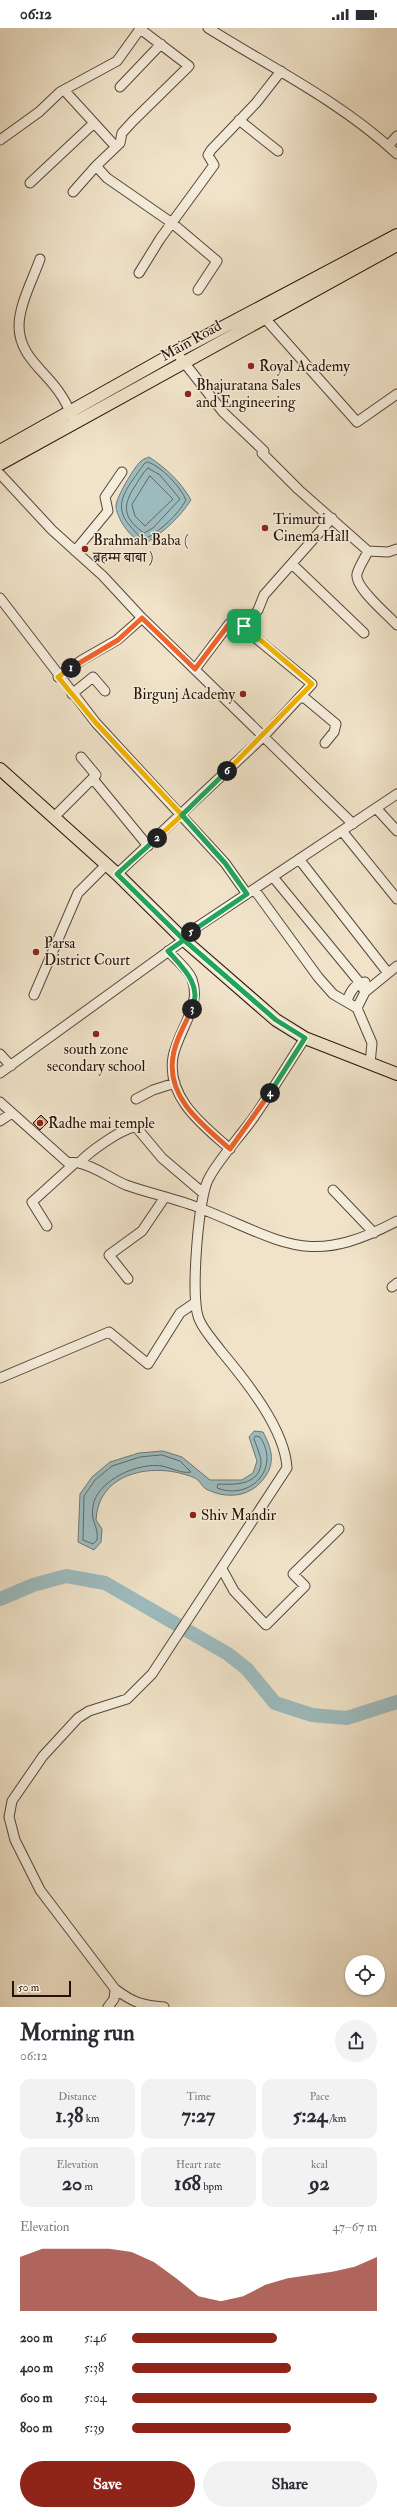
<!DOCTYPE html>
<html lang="en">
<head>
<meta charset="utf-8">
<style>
  body { margin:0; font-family:"IM FELL Double Pica","Noto Serif Devanagari",serif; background:#f2f2f3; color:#2b2b33; height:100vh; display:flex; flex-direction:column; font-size:15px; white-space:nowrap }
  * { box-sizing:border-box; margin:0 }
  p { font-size:13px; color:#7c7c81 }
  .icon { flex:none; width:22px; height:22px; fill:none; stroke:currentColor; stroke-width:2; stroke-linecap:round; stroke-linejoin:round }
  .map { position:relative; height:1979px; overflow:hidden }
  .sheet { display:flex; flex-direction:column; background:#fff; flex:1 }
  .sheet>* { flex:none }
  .fabs { position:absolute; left:345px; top:1927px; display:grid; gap:8px }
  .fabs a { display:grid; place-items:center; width:40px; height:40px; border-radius:50%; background:#fff; box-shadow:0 1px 3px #0004; font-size:20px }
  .scale { position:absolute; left:12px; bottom:10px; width:59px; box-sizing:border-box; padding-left:4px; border:2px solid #251309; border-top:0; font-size:11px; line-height:14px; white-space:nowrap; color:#251309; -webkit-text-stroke:3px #f5eddc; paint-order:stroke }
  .pin { position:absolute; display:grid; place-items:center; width:34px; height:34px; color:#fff; margin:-17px; border-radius:8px; box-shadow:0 2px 6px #0006 }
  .km { position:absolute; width:20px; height:20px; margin:-10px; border-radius:50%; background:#222; color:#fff; font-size:11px; line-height:20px; text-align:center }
  .round { display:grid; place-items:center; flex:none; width:42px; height:42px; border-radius:21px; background:#f2f2f3 }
  .summary { display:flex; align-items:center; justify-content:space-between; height:68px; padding:0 20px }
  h1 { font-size:22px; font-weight:700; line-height:30px }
  .figures { display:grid; grid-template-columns:repeat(3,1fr); gap:6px; height:68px; padding:4px 20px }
  .figures div { display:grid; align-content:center; border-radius:10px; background:#f2f2f3; text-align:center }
  .figures b { font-size:20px; font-weight:700 }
  .figures small { font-size:11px; font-weight:400 }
  .figures p { font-size:11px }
  .chart { height:112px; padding:8px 20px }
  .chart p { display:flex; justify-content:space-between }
  .chart svg { width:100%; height:72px; margin-top:4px; fill:#8f2418; opacity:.7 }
  .action { display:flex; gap:8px; margin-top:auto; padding:8px 20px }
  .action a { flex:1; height:46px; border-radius:24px; background:#8f2418; color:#fff; font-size:16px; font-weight:700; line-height:46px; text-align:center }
  .action a+a { background:#f2f2f3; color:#2b2b33 }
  ul { padding:0 20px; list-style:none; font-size:13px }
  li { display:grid; grid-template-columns:64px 48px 1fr; align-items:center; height:30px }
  li i { height:10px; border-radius:5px; background:#8f2418 }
  .status { display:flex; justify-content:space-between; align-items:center; height:28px; padding:0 20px; background:#fff; direction:ltr }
  .status svg { height:11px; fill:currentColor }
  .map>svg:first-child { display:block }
</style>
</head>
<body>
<div class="status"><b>06:12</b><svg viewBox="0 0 49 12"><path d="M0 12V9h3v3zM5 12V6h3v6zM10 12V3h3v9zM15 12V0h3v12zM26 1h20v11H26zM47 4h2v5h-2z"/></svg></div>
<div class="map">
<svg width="397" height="1979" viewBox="0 0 397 1979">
  <rect width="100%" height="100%" fill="#f0e3c9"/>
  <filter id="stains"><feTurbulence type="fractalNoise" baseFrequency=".005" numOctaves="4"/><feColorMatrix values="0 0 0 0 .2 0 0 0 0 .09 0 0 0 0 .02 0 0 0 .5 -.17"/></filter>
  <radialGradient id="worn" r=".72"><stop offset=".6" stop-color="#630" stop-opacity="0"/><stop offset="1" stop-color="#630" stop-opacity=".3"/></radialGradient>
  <path fill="#9dbcbf" stroke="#6d7876" d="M149 429C166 440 181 454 191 472 180 489 164 504 146 515 132 513 118 493 116 479 115 471 134 439 141 433 143 431 147 430 149 429Z
    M254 1403 263 1404C270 1417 275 1430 268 1444 255 1468 230 1473 206 1461 201 1458 200 1452 195 1450 171 1440 141 1439 119 1452 104 1461 97 1475 96 1492L102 1501 101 1514 94 1522 78 1514 80 1466 92 1449 110 1434 139 1425 163 1423 182 1429 210 1452H242L253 1445 257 1433 249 1409Z"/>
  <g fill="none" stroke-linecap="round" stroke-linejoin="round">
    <path stroke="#616864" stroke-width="1" d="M148 434C162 439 180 458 186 472 178 487 160 503 145 511 139 510 135 503 131 499 109 476 130 457 144 436Z
      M148 440 160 447 180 471 153 500 144 505C123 490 122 478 135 458 139 452 143 444 148 440Z
      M150 448 173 471 145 498 135 488 132 477Z
      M256 1408 260 1409C281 1440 251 1473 217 1460L218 1456C235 1457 262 1457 261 1432 260 1426 256 1417 254 1411Z
      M162 1427 180 1433 191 1444C183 1446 171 1440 162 1438 139 1434 97 1452 93 1478 90 1494 99 1498 97 1512L93 1516 83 1512 84 1468 95 1452 112 1438 140 1429Z"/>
    <path stroke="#9dbcbf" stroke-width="14" d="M0 1571 33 1557 66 1548 105 1555 228 1626 247 1641 275 1675 312 1687 347 1690 397 1674"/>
  </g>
  <path fill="#d09077" stroke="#251309" d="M41 1087 48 1094 40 1102 33 1095Z"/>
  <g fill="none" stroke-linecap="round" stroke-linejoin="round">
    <defs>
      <path id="minor" d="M139 0 189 38 133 93 122 105 120 115 96 138 107 150 172 195 217 233 198 262
        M208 0C272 40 341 74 397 126
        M120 59 161 16
        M64 62 116 119
        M239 92 278 123
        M0 112 39 84 60 64 117 33 140 1
        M388 118 397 108
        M30 155 94 95
        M73 164 96 138
        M40 231C33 251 19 277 19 298 19 329 47 344 61 367 66 374 69 382 73 389
        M139 245 160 211 214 137 208 127 211 122 256 75 281 43
        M262 287 357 394 397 366
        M176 324 223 384 264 423 262 425 299 462 368 523 388 524 397 521
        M0 446 52 502 103 548 142 590 353 796
        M75 523 108 483 105 469 122 444
        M368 523C365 530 359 538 357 546 354 559 388 587 397 597
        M292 536 364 605
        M0 570 96 695 225 835 247 866
        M244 599 258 582 264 567 332 490
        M58 649 82 632 117 612 142 590
        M72 666 93 649 105 663
        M300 669 306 671 336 696 334 704 325 715
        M93 751 148 818
        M376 780 397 803
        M54 789 96 747 81 729
        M342 803 397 871
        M299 831 388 945
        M117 846 264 708 312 656 236 594 229 596 195 641
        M273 849 360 955 365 964
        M254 861 318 949 333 966 357 980 372 1015 370 1036
        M182 909 397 766
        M168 923C175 931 188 941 192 951 198 968 192 980 186 995 181 1006 175 1018 173 1029 166 1070 204 1098 230 1121
        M34 967 78 865 106 837
        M347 973C350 964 355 955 365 954
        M357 980 365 964 397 938
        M0 1026 11 1038
        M0 1045 184 912
        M136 1071 153 1062 175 1055
        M0 1074 67 1134C71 1135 76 1134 79 1135 95 1138 111 1151 126 1157 151 1166 178 1171 202 1181 285 1214 309 1240 397 1193
        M0 1093 12 1085
        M79 1135C89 1124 122 1100 136 1099L162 1130 203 1165
        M333 1162 374 1205
        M47 1198 32 1174 75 1135
        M128 1251 109 1227 142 1203 165 1169
        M392 1259 397 1255
        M0 1350 109 1304 148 1336 180 1285 196 1274
        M222 1541 234 1563 266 1597 305 1558 293 1546 339 1501
        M108 1979 114 1971 115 1961
        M164 1979C141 1977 134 1975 115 1961L40 1862 15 1812 9 1789 12 1773 43 1728 78 1690 89 1683 127 1671 152 1646 287 1440C285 1401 246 1353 221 1323 214 1313 201 1300 198 1288 191 1267 198 1168 209 1150 221 1128 240 1109 254 1089 272 1063 288 1036 305 1010"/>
      <path id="major" d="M0 423 176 324 397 207
        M0 436 397 217
        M0 741 117 846 184 912 276 992 305 1010 397 1046"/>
    </defs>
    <use href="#minor" stroke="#584739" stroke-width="11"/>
    <use href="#major" stroke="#251309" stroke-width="14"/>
    <use href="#minor" stroke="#f5eddc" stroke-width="9"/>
    <use href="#major" stroke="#f0e3c9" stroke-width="12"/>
  </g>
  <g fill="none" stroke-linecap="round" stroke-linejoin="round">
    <defs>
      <path id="split-1" d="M71 640 118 612 142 590 195 641 229 596 236 594 244 598"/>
      <path id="split-2" d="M71 640 58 649 96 695 182 787 157 810"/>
      <path id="split-3" d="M157 810 117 846 184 912 168 923C182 939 203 957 192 981"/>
      <path id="split-4" d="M192 981C185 996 175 1013 173 1029 166 1070 204 1098 230 1121L270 1065"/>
      <path id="split-5" d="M191 904 182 909 184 912 276 992 305 1010 270 1065"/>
      <path id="split-6" d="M191 904 247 866 225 835 182 787 227 743"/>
      <path id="split-7" d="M227 743 312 656 244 598"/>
    </defs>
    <use href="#split-1" stroke="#fff" stroke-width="8"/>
    <use href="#split-2" stroke="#fff" stroke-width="8"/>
    <use href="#split-3" stroke="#fff" stroke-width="8"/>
    <use href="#split-4" stroke="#fff" stroke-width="8"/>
    <use href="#split-5" stroke="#fff" stroke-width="8"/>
    <use href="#split-6" stroke="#fff" stroke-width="8"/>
    <use href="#split-7" stroke="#fff" stroke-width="8"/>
    <use href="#split-1" stroke="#f0652b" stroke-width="5"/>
    <use href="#split-2" stroke="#f5b400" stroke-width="5"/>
    <use href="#split-3" stroke="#22a559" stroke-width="5"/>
    <use href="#split-4" stroke="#f0652b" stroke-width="5"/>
    <use href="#split-5" stroke="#22a559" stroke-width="5"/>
    <use href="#split-6" stroke="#22a559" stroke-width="5"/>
    <use href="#split-7" stroke="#f5b400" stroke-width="5"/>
  </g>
  <g fill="#8f2418" stroke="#f5eddc" stroke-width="1.5">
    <circle cx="251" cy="338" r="4"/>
    <circle cx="188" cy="366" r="4"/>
    <circle cx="265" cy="500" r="4"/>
    <circle cx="85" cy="521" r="4"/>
    <circle cx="243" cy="666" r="4"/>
    <circle cx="36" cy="924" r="4"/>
    <circle cx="96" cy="1006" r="4"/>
    <circle cx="40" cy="1095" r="4"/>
    <circle cx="193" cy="1487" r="4"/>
  </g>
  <g text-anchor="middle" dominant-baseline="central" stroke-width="3" stroke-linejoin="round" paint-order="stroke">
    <g font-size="15" fill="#251309" stroke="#f5eddc">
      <text transform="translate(191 313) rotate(-29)">Main Road</text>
    </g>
    <g font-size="15" fill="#251309" stroke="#f5eddc" text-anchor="start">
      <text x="259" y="338">Royal Academy</text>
      <text x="196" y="357">Bhajuratana Sales<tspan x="196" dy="17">and Engineering</tspan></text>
      <text x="273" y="491">Trimurti<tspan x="273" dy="17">Cinema Hall</tspan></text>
      <text x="93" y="512">Brahmah Baba (<tspan x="93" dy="17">ब्रहम्म बाबा )</tspan></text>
      <text x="235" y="666" text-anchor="end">Birgunj Academy</text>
      <text x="44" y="915">Parsa<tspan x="44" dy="17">District Court</tspan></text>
      <text x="96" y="1021" text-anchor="middle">south zone<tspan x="96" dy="17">secondary school</tspan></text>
      <text x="48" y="1095">Radhe mai temple</text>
      <text x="201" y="1487">Shiv Mandir</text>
    </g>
  </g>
  <rect width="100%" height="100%" filter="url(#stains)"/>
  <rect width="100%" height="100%" fill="url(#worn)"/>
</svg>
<div class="fabs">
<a><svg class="icon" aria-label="locate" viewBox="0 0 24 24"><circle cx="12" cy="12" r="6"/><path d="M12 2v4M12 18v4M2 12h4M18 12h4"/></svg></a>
</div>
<div class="scale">50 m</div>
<div class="pin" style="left:244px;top:598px;background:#1e9e55"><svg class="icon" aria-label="arrive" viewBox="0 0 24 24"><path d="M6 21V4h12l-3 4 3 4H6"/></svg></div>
<b class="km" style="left:71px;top:640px">1</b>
<b class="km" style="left:157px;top:810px">2</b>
<b class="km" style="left:192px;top:981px">3</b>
<b class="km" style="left:270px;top:1065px">4</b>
<b class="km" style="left:191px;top:904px">5</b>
<b class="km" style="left:227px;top:743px">6</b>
</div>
<section class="sheet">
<div class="summary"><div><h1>Morning run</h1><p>06:12</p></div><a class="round"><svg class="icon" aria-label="share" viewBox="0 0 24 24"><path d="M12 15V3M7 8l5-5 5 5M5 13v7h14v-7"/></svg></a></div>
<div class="figures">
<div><p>Distance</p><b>1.38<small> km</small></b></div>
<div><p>Time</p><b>7:27</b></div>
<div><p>Pace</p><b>5:24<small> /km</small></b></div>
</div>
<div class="figures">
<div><p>Elevation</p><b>20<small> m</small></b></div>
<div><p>Heart rate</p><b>168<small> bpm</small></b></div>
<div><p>kcal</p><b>92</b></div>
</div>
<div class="chart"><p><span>Elevation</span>47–67 m</p>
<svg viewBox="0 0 160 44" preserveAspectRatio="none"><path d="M0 44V11L10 6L20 6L30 6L40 6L50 8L60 14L70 24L80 35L90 38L100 35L110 28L120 24L130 22L140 20L150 17L160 11V44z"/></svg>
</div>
<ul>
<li><b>200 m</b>5:46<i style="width:59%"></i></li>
<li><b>400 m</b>5:38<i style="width:65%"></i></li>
<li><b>600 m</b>5:04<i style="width:100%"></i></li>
<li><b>800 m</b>5:39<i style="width:65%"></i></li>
</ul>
<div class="action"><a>Save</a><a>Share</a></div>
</section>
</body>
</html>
